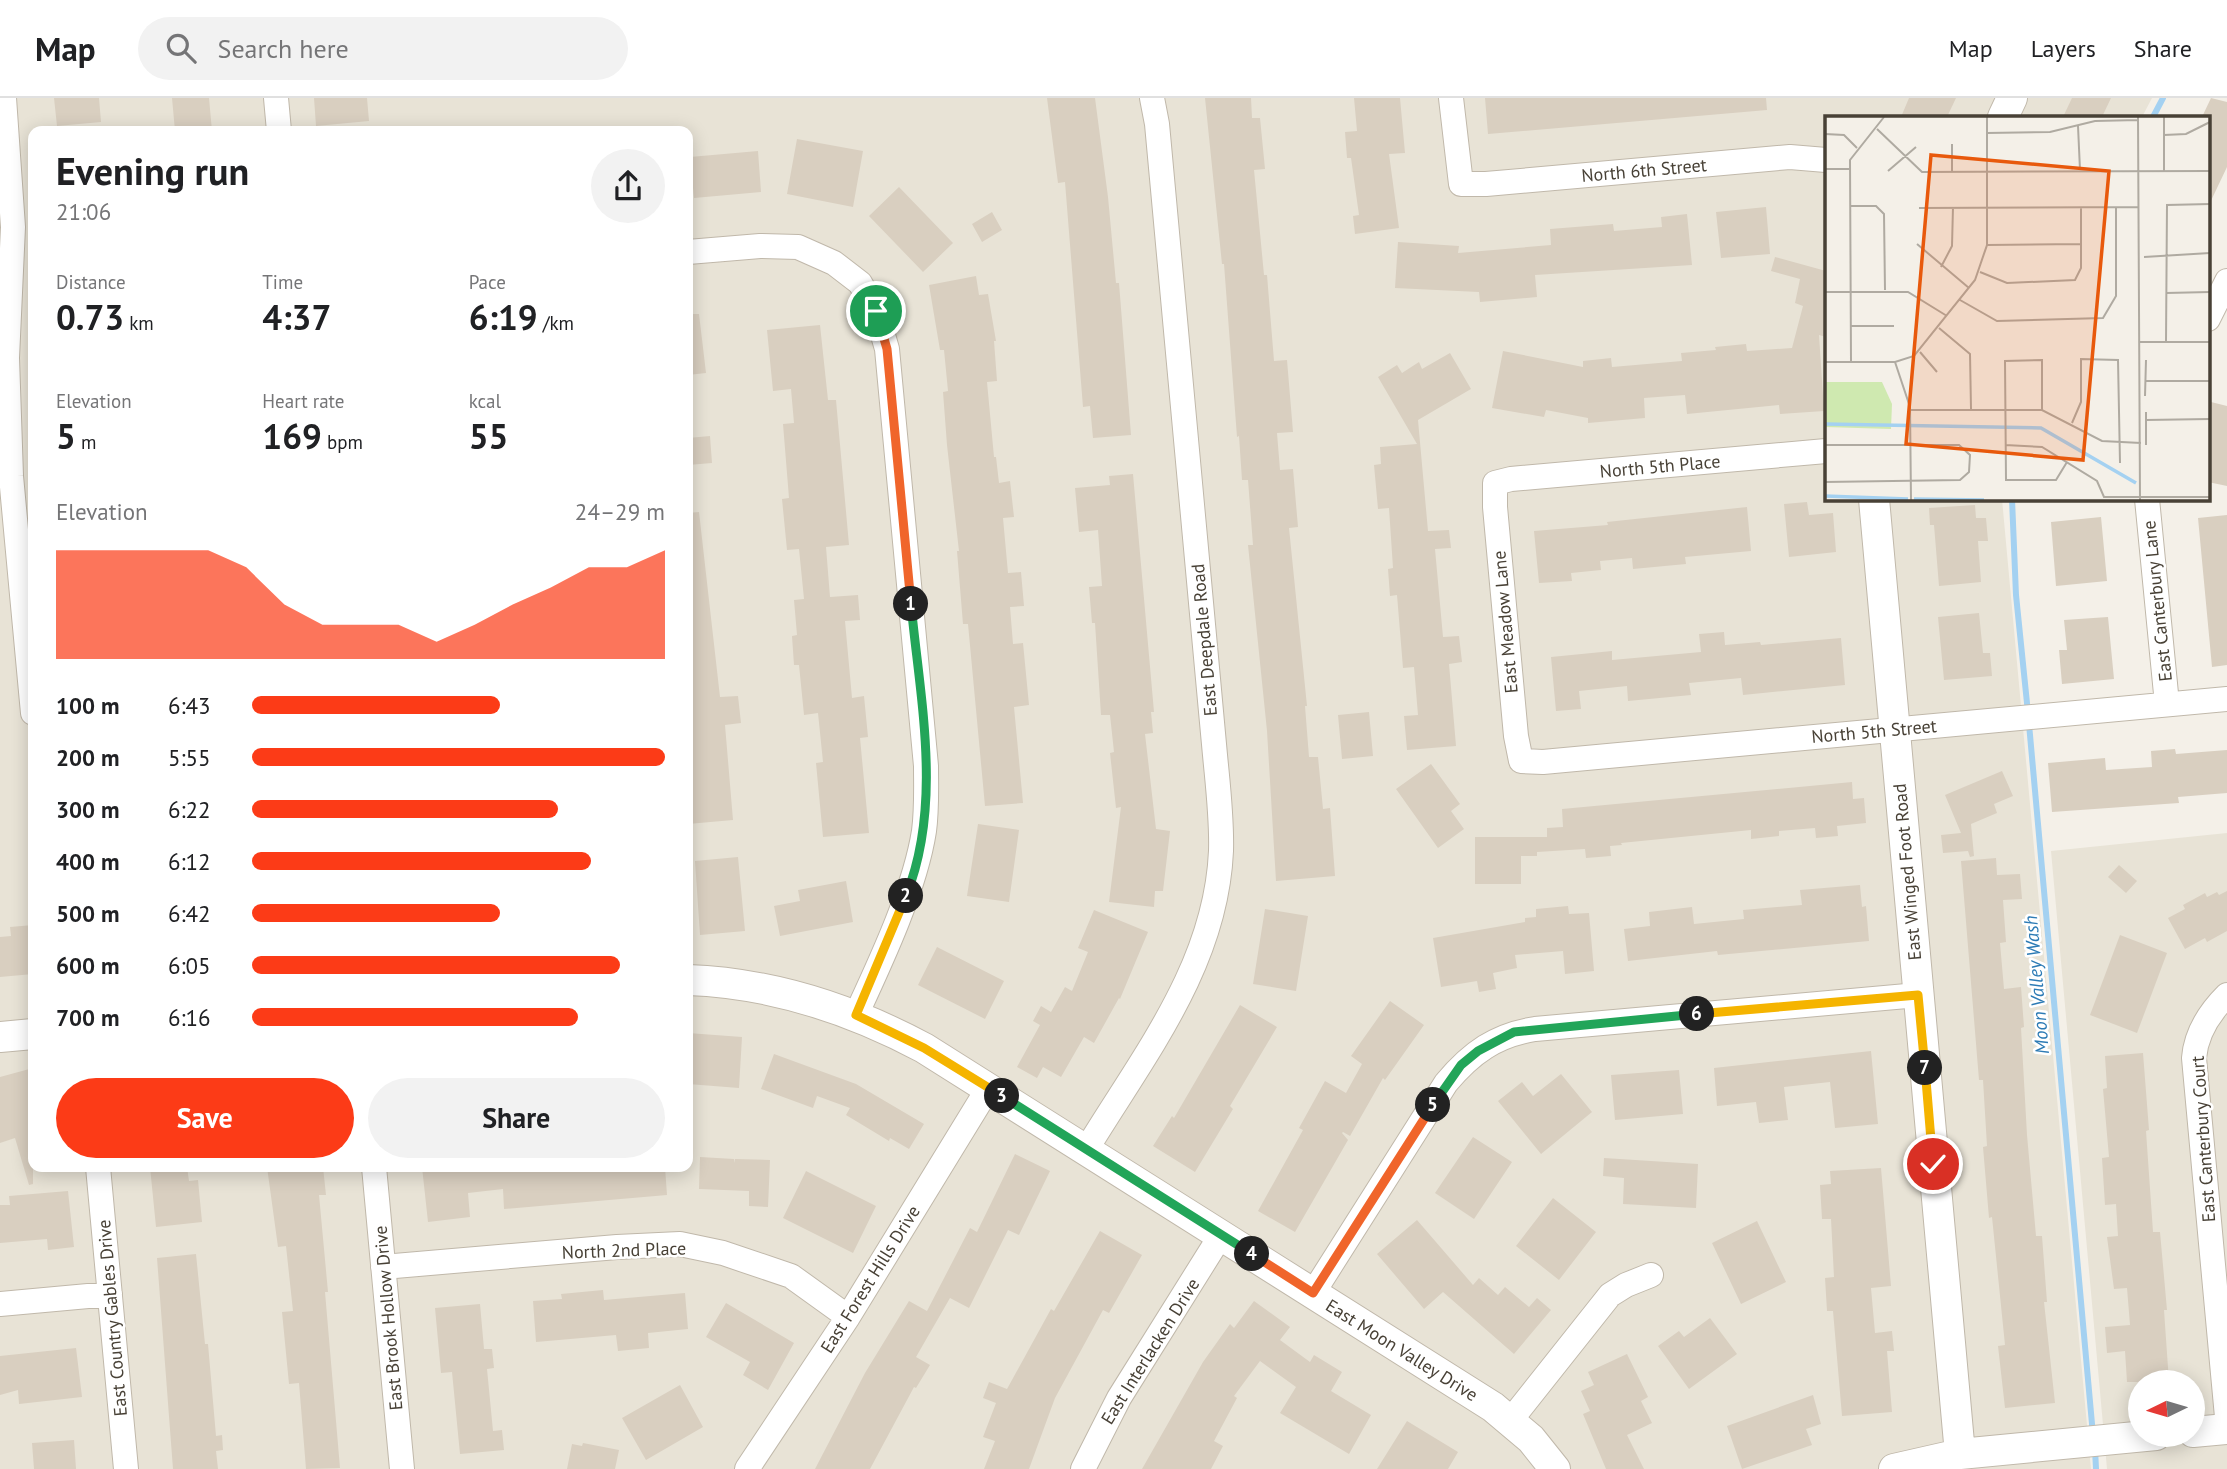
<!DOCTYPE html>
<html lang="en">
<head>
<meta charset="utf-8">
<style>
  body { margin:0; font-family:"PT Sans",sans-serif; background:#f2f2f2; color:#202124; height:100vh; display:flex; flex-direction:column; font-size:26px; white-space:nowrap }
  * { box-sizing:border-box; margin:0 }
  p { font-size:23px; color:#757577 }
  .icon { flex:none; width:38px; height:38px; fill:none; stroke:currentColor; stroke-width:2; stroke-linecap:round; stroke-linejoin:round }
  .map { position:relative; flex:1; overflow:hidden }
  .details { position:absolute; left:28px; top:28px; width:665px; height:1046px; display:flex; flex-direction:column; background:#fff; border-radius:14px; box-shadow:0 4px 18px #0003 }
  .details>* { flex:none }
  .needle { width:46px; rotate:265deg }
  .tools { position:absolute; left:2128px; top:1272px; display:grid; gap:14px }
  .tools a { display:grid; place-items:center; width:77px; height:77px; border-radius:50%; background:#fff; box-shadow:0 4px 18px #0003; font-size:35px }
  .pin { position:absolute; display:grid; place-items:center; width:60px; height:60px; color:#fff; margin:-30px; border:4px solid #fff; border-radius:50%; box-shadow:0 2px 7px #0007 }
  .km { position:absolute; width:35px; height:35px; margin:-18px; border-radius:50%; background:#222; color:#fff; font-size:19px; line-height:35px; text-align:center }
  .round { display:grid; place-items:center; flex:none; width:74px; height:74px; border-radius:37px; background:#f2f2f2 }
  .overview { display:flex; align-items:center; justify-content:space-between; height:119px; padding:0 28px }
  h1 { font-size:38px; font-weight:700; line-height:52px }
  .figures { display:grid; grid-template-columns:repeat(3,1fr); gap:10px; height:119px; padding:7px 28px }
  .figures div { display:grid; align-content:center }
  .figures b { font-size:35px; font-weight:700 }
  .figures small { font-size:19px; font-weight:400 }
  .figures p { font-size:19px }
  .chart { height:196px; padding:14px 28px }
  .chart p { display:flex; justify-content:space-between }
  .chart svg { width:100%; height:126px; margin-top:7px; fill:#fc3b17; opacity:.7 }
  .action { display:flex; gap:14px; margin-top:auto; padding:14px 28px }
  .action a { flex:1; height:80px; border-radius:42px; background:#fc3b17; color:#fff; font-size:28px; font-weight:700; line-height:80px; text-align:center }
  .action a+a { background:#f2f2f2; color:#202124 }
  ul { padding:0 28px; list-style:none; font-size:23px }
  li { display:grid; grid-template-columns:112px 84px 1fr; align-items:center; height:52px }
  li i { height:18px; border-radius:9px; background:#fc3b17 }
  header { display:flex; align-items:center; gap:42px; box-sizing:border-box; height:98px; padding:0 35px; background:#fff; border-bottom:2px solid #e0e0e0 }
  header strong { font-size:33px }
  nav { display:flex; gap:38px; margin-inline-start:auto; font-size:24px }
  .search { width:490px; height:63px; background:#f2f2f2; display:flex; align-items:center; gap:18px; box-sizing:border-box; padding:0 24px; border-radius:38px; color:#757577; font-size:26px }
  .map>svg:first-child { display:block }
</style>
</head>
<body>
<header>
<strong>Map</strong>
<div class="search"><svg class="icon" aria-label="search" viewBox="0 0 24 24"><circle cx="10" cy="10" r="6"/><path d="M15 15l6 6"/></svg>Search here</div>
<nav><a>Map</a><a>Layers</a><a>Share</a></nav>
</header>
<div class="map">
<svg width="2227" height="1371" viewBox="0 0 2227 1371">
  <rect width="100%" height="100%" fill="#f4f0e8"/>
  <path fill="#e8e3d6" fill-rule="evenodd" d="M0 0H2152L2142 19H1826V401H2002L2091 1371H0ZM33 33H688V1069H33Z
    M2227 735V1371H2107L2051 753ZM2140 1284H2193V1337H2140Z"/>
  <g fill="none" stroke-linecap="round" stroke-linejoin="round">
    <path stroke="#a4d1f1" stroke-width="6" d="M2153 19 2163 0
      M2012 401 2016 497 2028 615
      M2029 626 2093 1337
      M2095 1351 2096 1371"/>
  </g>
  <path fill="#d9cfc0" d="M54 0H99L101 24 57 28Z
    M172 0H209L212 33H175Z
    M314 0H367L369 23 316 28Z
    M1047 0H1095L1108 99 1116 185H1119L1131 337 1093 340 1090 308 1083 309 1065 84 1058 85Z
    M1205 0H1251L1252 20H1260L1265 71 1254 72 1264 177H1267L1274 263 1287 262 1293 334 1277 335 1280 372 1293 371 1298 429 1289 430 1307 608H1305L1309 659H1318L1323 711 1330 710 1335 778 1276 783 1267 633 1248 447H1253L1248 382H1242L1239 338 1237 339 1224 166H1222Z
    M1354 0H1400L1405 55 1389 56 1399 130 1355 136 1353 118 1359 117 1351 60H1347L1345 34 1357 33Z
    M1485 0H1766L1767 12 1488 36Z
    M1909 0H1956L1947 19H1901Z
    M2072 0H2111L2102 19H2063Z
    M2211 0 2227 4V69L2208 109V19H2202Z
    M797 41 863 53 853 109 787 96Z
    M758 53 761 94 694 100 690 59Z
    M899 89 953 145 923 174 869 118Z
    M1766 109 1770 156 1721 160 1716 114Z
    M992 114 1002 132 982 144 972 126Z
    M1687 116 1692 167 1535 177 1537 199 1480 204 1479 194 1395 190 1398 144 1459 148 1458 155 1551 147 1550 131 1613 126 1614 133 1662 129 1661 119Z
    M1775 159 1826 173V239L1819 237 1824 313 1780 316 1779 307 1687 316 1685 297 1644 300 1645 320 1588 325V320L1546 312 1544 319 1492 310 1503 253 1583 269V263L1611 260 1612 269 1682 263 1681 255 1716 252 1715 249 1746 246 1747 253 1792 250 1803 208 1795 205 1800 181 1771 173Z
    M976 178 979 197 988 196 996 243H994L997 283 987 284 994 359H996L999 385 1010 383 1014 419 1003 420 1008 475 1021 474 1024 508 1010 509 1013 546 1023 545 1029 607 1014 609 1023 705 985 708 968 526H963L957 453H959L947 347 943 294 948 293 944 252H940L929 187Z
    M688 216H699L706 275 688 277Z
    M820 227 828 302H836L849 447 826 449 830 499 858 497 860 522 845 523 852 600 864 598 868 639 860 640 869 735 823 739 816 665 823 664 818 615 804 617 799 567H794L792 538 797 537 794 502 804 501 799 451 787 452 782 401 789 400 783 326 794 325 791 291 773 293 767 232Z
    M1450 255 1471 291 1418 322 1428 433 1449 432 1451 450 1435 451 1443 539 1459 538 1462 564 1449 566 1456 648 1407 652 1404 618 1418 617 1414 569 1403 570 1397 497 1390 498 1388 471 1393 470 1389 410 1378 411 1374 367 1381 366 1380 349 1417 346 1378 279 1397 267 1402 275 1419 264 1422 271Z
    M2211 304 2227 308V388L2208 384V318Z
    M710 338 712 365 688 367V340Z
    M1133 376 1154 614H1151L1153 635 1145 636 1156 731 1170 733 1163 793H1155L1154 809 1109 804 1121 709 1116 710 1110 655 1114 654 1110 617H1101L1095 525H1092L1089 489 1102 488 1098 432 1079 434 1075 390 1110 387 1109 378Z
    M1807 404 1809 417 1833 415 1836 454 1789 459 1784 406Z
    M1975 407 1976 420H1986L1988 443H1978L1981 484 1939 488 1934 427H1930L1929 410Z
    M1747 409 1751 453 1685 459 1686 466 1633 471 1632 460 1600 463 1601 472 1571 475 1572 483 1539 485 1534 433 1608 427 1607 424Z
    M699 414 720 599 738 598 741 625 725 627 733 722 688 726V415Z
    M2227 417V567L2212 569 2198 420Z
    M2101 419 2107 483 2056 488 2051 424Z
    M1979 515 1983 555H1990L1992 578 1944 582 1938 519Z
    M2108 519 2114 581 2062 586 2059 552H2067L2064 522Z
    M1724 534 1725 547 1760 544 1761 547 1841 540 1845 587 1743 597 1741 580 1689 585 1691 597 1628 603 1627 588 1579 593 1581 611 1556 613 1551 559 1612 553V562L1701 554 1699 536Z
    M1369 614 1373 658 1342 661 1338 617Z
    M2175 651 2176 656 2227 652V695L2178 699 2179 705 2052 714 2048 665 2105 660 2106 672 2152 669 2151 653Z
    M1431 666 1460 706 1451 713 1464 731 1438 750 1396 691Z
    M2002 673 2013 698 1994 706 1997 715 1971 726 1974 758 1970 759 1968 753 1943 755 1941 737 1961 735 1945 697Z
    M1852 684 1853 701 1864 700 1866 725 1837 728 1838 738 1816 740 1815 730 1779 733V738L1751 741V732L1621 745 1622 747 1610 748 1611 758 1586 760 1585 751 1537 754V758H1521V786H1475V739H1547V730L1563 729 1562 711Z
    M978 726 1019 732 1009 804 967 798Z
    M738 759 745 833 700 837 695 763Z
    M1996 760 1997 777 2020 776 2022 801 2003 802 2006 844 2000 845 2004 891 2021 889 2024 929 2021 930 2027 1037 2036 1138H2042L2047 1204H2044L2055 1305 2005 1310 1998 1248 2005 1247 1992 1119 1989 1120 1983 1049 1987 1048 1983 982H1979L1961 763Z
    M2119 767 2137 783 2126 795 2108 779Z
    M846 783 853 824 780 838 774 808 800 803 798 792Z
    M1860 787 1862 809 1866 808 1869 843 1718 857 1717 853 1628 863 1624 831 1650 828 1649 814 1692 809 1694 826 1744 821 1743 812 1802 807 1800 792Z
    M2227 793V833L2207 844 2205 840 2185 851 2168 820 2185 811 2183 807 2205 795 2207 799 2217 794 2219 797Z
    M1568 808 1569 816 1589 815 1594 873 1565 876 1563 853 1515 857 1517 870 1493 875 1496 891 1479 894 1477 883 1441 889 1433 840 1525 824V820L1536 819V811Z
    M1265 811 1308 818 1296 893 1253 886Z
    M1094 812 1148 834 1120 901 1119 900 1094 945 1084 939 1061 979 1043 969 1037 980 1017 969 1040 927 1033 923 1041 908 1051 914 1065 889 1072 893 1088 854 1078 850Z
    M33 827V876L0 879V839L11 838 10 829Z
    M2120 837 2167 855 2137 935 2090 917Z
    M937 849 1004 883 985 921 918 887Z
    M1390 903 1424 927 1385 982 1383 980 1350 1038 1343 1034 1342 1035 1348 1042 1295 1134 1258 1113 1303 1032 1299 1030 1325 983 1346 995 1362 966 1351 958Z
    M1240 907 1277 929 1230 1008 1233 1011 1195 1074 1153 1048 1172 1018 1174 1020Z
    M688 935 742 939 739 990 688 986Z
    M1871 953 1878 1026 1835 1030 1830 984 1784 989 1788 1022 1759 1025 1756 1004 1717 1008 1714 970Z
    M2143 955 2149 1032 2146 1033 2153 1134H2160L2167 1212H2164L2169 1284H2127L2125 1253 2107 1255 2105 1229 2130 1227 2127 1190 2114 1191 2107 1139 2118 1138 2116 1106 2105 1107 2102 1060 2109 1059 2103 991 2107 990 2105 958Z
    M774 956 856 986 924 1026 909 1051 890 1040 889 1043 846 1017 850 1010 817 998 813 1010 761 991Z
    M33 970V1086L29 1087 15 1040 0 1045V979Z
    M1679 972 1683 1016 1615 1022 1611 977Z
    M1561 976 1592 1014 1541 1056 1498 1003 1522 984 1533 998Z
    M1473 1039 1512 1064 1474 1121 1435 1095Z
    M1015 1056 1050 1073 1019 1137 1008 1132 969 1210 950 1200 916 1259 930 1267 916 1290 914 1289 870 1371H815L865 1275 909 1203 927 1213 970 1130 977 1134Z
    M700 1059 734 1061V1065L735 1061 770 1062 768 1109 749 1108V1093L699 1091Z
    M1604 1060 1698 1066 1696 1110 1623 1106 1624 1080 1603 1078Z
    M150 1069H187L189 1083 198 1082 202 1124 156 1129Z
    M267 1069H323L326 1097H319L328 1194H325L340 1370 306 1371 299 1285 289 1286 282 1214 293 1213 286 1148 278 1149Z
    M422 1069H478V1073L521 1069H665L667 1097 504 1111 503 1091 468 1095 470 1119 428 1124Z
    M1881 1070 1891 1188 1871 1190 1875 1235 1892 1233 1894 1253H1887L1892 1314 1842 1318 1833 1213H1827L1825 1180 1834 1179 1831 1121H1822L1820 1087 1831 1086 1830 1073Z
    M806 1073 876 1108 853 1155 783 1120Z
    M68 1093 74 1149 48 1152 47 1141 0 1145V1107H10L9 1098Z
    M1553 1100 1596 1134 1559 1182 1516 1148Z
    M1417 1122 1473 1187 1479 1180 1498 1197 1505 1189 1529 1209 1537 1200 1551 1212 1514 1256 1443 1194 1424 1211 1377 1156Z
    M1757 1123 1786 1184 1741 1206 1712 1145Z
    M1100 1133 1142 1157 1109 1215 1103 1212 1055 1300 1029 1371H984L995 1343 983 1339 996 1305 983 1300 989 1284 1007 1291 1051 1211 1054 1213Z
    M196 1156 205 1246H208L216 1338 222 1337 223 1352 216 1353 218 1371H173L157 1160Z
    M603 1192 604 1202 685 1195 688 1231 648 1235 649 1250 618 1253 616 1237 536 1244 533 1203 562 1201 561 1196Z
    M1254 1203 1290 1229 1280 1242 1310 1264 1314 1257 1342 1274 1331 1293 1371 1317 1349 1356 1280 1315 1296 1289 1260 1263 1234 1298 1237 1300 1214 1343 1223 1348 1211 1371H1142L1203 1264 1230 1226 1234 1230Z
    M726 1205 794 1245 768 1292 743 1277 750 1264 706 1239Z
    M480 1206 484 1251H492L494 1270 487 1271 493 1333 502 1332 504 1352 460 1356 452 1274 441 1275 435 1210Z
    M1710 1220 1737 1256 1689 1291 1658 1248 1679 1233 1684 1239Z
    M76 1250 82 1299 19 1306 18 1292 0 1297V1258Z
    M1627 1256 1648 1299 1641 1303 1652 1325 1627 1337 1644 1371H1606L1583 1316 1590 1313 1581 1293 1594 1287 1588 1274Z
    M680 1287 703 1329 646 1362 622 1320Z
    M1813 1297 1821 1326 1806 1331 1812 1347 1742 1371 1727 1328Z
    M1407 1323 1458 1354 1448 1371H1377Z
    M74 1342 76 1371H34L32 1345Z
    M583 1345 619 1352 615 1371H567L572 1346 582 1348Z"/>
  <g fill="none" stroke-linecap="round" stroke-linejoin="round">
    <defs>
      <path id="minor" d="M4 0 13 129 7 260 11 378 33 615
        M276 0 279 33
        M1451 0 1461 86H1486L1790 59 1826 62
        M688 154 760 148 798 149 834 165 860 185 876 213 887 251 926 668C926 689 927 711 924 733 915 791 881 863 856 917
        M2208 221 2227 183
        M1826 353 1511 381 1495 385V409L1516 638 1521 663 1543 664 2227 601
        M2147 401 2167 606
        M2227 897C2209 915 2196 935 2194 960L2227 1319
        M1086 1052C1143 958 1216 868 1221 753 1222 721 1218 689 1215 657L1157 26 1152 0
        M98 1069 126 1371
        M374 1069 402 1371
        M383 1169 617 1149 680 1146 723 1155 791 1178 848 1219
        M1313 1195 1446 985C1471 955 1496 937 1535 931L1918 897
        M0 1206 110 1196
        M1510 1323 1610 1197 1626 1187 1651 1177
        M747 1371 848 1219 989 989
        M1083 1371 1119 1300 1221 1137"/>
      <path id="tertiary" d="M2003 19 2012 0
        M1874 401 1960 1356
        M688 882C771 885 851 911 924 950L1493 1309 1531 1341 1555 1371
        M0 939 33 936
        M2193 1334 2227 1331
        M1894 1371 1960 1356 2156 1337"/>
    </defs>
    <use href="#minor" stroke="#c0b8aa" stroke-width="26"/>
    <use href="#tertiary" stroke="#c0b8aa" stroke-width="32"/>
    <use href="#minor" stroke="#fff" stroke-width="24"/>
    <use href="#tertiary" stroke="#fff" stroke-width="30"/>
  </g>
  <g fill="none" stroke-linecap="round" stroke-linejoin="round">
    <defs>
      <path id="split-1" d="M876 213 887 251 911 506"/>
      <path id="split-2" d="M906 798C943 706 920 601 911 506"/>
      <path id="split-3" d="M906 798 856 917 924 950 1002 998"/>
      <path id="split-4" d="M1002 998 1252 1156"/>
      <path id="split-5" d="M1252 1156 1313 1195 1433 1007"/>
      <path id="split-6" d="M1433 1007 1461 967 1478 953 1514 934 1697 916"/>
      <path id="split-7" d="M1697 916 1918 897 1925 970"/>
      <path id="split-8" d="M1925 970 1933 1066"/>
    </defs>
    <use href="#split-1" stroke="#fff" stroke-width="14"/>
    <use href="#split-2" stroke="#fff" stroke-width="14"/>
    <use href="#split-3" stroke="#fff" stroke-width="14"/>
    <use href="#split-4" stroke="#fff" stroke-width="14"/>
    <use href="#split-5" stroke="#fff" stroke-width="14"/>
    <use href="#split-6" stroke="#fff" stroke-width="14"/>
    <use href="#split-7" stroke="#fff" stroke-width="14"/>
    <use href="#split-8" stroke="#fff" stroke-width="14"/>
    <use href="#split-1" stroke="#f0652b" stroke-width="9"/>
    <use href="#split-2" stroke="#22a559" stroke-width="9"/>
    <use href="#split-3" stroke="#f5b400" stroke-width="9"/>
    <use href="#split-4" stroke="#22a559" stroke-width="9"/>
    <use href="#split-5" stroke="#f0652b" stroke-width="9"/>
    <use href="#split-6" stroke="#22a559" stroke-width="9"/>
    <use href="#split-7" stroke="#f5b400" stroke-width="9"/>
    <use href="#split-8" stroke="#f5b400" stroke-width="9"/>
  </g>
  <g text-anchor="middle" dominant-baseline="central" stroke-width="5" stroke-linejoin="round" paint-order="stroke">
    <g font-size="18" fill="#484136" stroke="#fff">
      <text transform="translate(1644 72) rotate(-5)">North 6th Street</text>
      <text transform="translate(1660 368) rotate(-5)">North 5th Place</text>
      <text transform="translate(2157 503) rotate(-96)">East Canterbury Lane</text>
      <text transform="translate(1505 524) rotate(-95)">East Meadow Lane</text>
      <text transform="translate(1204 542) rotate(-95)">East Deepdale Road</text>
      <text transform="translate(1874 633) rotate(-5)">North 5th Street</text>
      <text transform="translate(1907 774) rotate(-95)">East Winged Foot Road</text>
      <text transform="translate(2203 1041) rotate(-94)">East Canterbury Court</text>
      <text transform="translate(624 1152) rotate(-2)">North 2nd Place</text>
      <text transform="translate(870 1181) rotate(-58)">East Forest Hills Drive</text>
      <text transform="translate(112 1220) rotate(-95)">East Country Gables Drive</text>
      <text transform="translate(388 1220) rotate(-95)">East Brook Hollow Drive</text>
      <text transform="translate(1402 1252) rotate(32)">East Moon Valley Drive</text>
      <text transform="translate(1150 1253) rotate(-58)">East Interlacken Drive</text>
    </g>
    <g font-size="19" font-style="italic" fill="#2d7bb5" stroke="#fff">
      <text transform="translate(2036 887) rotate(-95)">Moon Valley Wash</text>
    </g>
  </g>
  <g transform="translate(1825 18)">
    <rect width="385" height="385" fill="#f4f0e8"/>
    <path d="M0 266H57L67 288 66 313 0 311Z" fill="#cfe9b0"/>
    <path fill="none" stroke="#a4d1f1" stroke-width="3.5" d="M0 308 216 312 311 367M0 380 83 383M89 383 159 384"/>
    <path fill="none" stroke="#afaaa1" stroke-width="2" d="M313 1 315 384M339 1V55M253 10 255 54M52 13 97 56 385 55M162 17 225 16 270 5 313 4M0 18 19 19 32 32M339 19 361 18 385 6M127 28V56M0 53H25M63 55 91 31M25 90H51L59 98 60 174M94 92 313 91M92 128 144 172M162 129 256 128M319 141 385 137M116 151 127 130 128 91M155 156 182 167 250 164 256 152V91M0 176H83L122 200M341 177 385 176M135 184 172 205 278 202 291 180V91M25 210H69M114 212 145 238 146 293M315 226H385M341 226 342 89 385 88M95 236 112 256M0 246H70L89 240 150 164 162 129V1M26 246 25 44 59 1M70 246 85 291 86 384M321 265H385M320 280 321 244M86 294H217L277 325 316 327M217 294V244L180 245 181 364H231L242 346M321 304 385 303M247 307 256 286V243L293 244 295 347M0 329H134L145 339 144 356 135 364 0 366M180 329 217 331 272 365 279 381H385M321 329V296"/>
    <path fill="#e8590c" fill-opacity="0.15" stroke="#e8590c" stroke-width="3.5" d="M106 39 284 55 258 344 81 328Z"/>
    <rect width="385" height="385" fill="none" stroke="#484136" stroke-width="3.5"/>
  </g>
</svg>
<div class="tools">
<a><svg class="needle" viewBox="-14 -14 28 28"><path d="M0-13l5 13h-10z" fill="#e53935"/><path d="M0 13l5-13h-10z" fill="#757577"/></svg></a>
</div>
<div class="pin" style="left:876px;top:213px;background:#1e9e55"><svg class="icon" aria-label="arrive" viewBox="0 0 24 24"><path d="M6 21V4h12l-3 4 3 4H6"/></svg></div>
<div class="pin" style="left:1933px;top:1066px;background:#d93025"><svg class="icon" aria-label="check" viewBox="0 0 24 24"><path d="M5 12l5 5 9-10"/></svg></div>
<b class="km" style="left:911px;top:506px">1</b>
<b class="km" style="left:906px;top:798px">2</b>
<b class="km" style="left:1002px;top:998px">3</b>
<b class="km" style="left:1252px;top:1156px">4</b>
<b class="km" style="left:1433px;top:1007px">5</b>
<b class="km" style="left:1697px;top:916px">6</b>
<b class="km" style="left:1925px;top:970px">7</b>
<section class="details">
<div class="overview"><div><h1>Evening run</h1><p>21:06</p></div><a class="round"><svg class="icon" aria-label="share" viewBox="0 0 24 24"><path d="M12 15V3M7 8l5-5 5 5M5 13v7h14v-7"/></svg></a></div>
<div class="figures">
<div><p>Distance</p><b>0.73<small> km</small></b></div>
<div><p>Time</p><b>4:37</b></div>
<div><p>Pace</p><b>6:19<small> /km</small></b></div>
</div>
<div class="figures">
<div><p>Elevation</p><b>5<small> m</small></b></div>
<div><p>Heart rate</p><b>169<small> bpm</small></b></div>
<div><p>kcal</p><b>55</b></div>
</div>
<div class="chart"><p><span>Elevation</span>24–29 m</p>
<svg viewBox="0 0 160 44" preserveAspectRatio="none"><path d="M0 44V6L10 6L20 6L30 6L40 6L50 12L60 25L70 32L80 32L90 32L100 38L110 32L120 25L130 19L140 12L150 12L160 6V44z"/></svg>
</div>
<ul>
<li><b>100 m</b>6:43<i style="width:60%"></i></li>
<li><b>200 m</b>5:55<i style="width:100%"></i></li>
<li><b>300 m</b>6:22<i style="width:74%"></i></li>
<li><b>400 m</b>6:12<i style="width:82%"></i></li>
<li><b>500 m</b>6:42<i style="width:60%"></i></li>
<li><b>600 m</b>6:05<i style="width:89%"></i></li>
<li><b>700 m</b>6:16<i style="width:79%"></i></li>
</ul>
<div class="action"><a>Save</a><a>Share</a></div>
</section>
</div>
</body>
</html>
